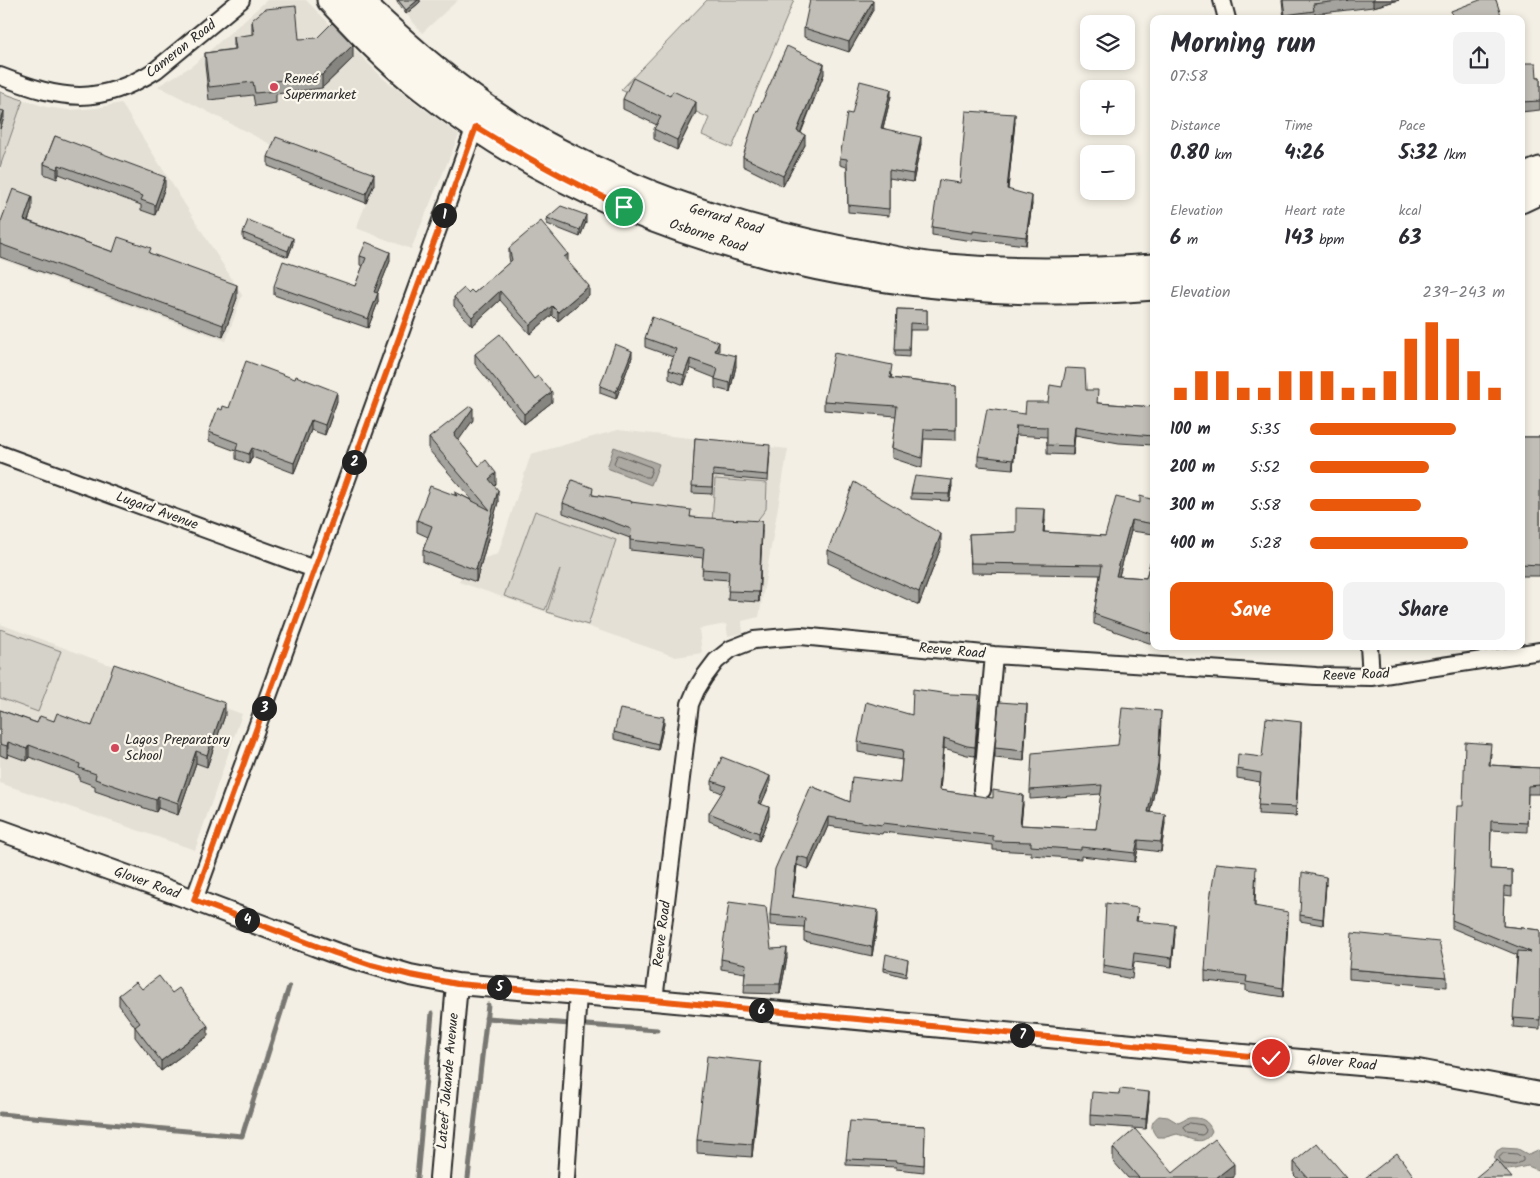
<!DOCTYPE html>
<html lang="en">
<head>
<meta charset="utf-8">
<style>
  body { margin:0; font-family:Kalam,sans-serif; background:#f2f2f3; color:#2b2b33; height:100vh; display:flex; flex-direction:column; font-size:19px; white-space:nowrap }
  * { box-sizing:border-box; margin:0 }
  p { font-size:16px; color:#7c7c81 }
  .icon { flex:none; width:28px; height:28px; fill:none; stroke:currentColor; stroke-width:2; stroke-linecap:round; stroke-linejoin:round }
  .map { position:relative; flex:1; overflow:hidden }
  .sheet { position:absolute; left:1150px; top:15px; width:375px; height:635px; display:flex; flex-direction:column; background:#fff; border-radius:10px; box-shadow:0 2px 8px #0003 }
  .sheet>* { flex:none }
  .fabs { position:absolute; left:1080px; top:15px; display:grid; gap:10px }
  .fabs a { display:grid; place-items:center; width:55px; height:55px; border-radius:10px; background:#fff; box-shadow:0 2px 8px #0003; font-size:25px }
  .pin { position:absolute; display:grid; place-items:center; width:42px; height:42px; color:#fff; margin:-21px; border:2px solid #fff; border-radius:50%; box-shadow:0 1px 5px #0007 }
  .km { position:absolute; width:25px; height:25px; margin:-12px; border-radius:50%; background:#222; color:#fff; font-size:14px; line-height:25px; text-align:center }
  .round { display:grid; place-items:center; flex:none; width:52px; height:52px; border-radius:10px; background:#f2f2f3 }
  .head { display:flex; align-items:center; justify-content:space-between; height:85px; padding:0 20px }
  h1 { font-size:28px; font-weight:600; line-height:38px }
  .figures { display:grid; grid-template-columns:repeat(3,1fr); gap:8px; height:85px; padding:5px 20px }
  .figures div { display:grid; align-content:center }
  .figures b { font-size:21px; font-weight:600 }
  .figures small { font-size:14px; font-weight:400 }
  .figures p { font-size:14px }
  .chart { height:140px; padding:10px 20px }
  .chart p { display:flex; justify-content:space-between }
  .chart svg { width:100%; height:90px; margin-top:5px; stroke:#ea580c; stroke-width:6 }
  .button { display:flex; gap:10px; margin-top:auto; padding:10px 20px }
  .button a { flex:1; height:58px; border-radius:10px; background:#ea580c; color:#fff; font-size:20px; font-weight:600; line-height:58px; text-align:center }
  .button a+a { background:#f2f2f3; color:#2b2b33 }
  ul { padding:0 20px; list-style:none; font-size:16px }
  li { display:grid; grid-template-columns:80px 60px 1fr; align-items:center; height:38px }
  li i { height:12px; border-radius:6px; background:#ea580c }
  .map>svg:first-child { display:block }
</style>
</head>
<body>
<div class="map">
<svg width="1540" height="1178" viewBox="0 0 1540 1178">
  <rect width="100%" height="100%" fill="#f3efe4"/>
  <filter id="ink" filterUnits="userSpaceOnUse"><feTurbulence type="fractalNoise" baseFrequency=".02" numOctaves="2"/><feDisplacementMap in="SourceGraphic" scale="10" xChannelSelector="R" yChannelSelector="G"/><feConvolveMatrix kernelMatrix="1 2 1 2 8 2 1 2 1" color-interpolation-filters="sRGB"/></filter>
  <g filter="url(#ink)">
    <path fill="#e4e0d6" d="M267 0H306L385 80 459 135 411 249 356 228 374 184 276 147 158 86 192 66Z
      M395 0H458L422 33Z
      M0 92 46 107 69 110 96 108 121 103 242 295 226 341 0 259Z
      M618 430 788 449 759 617 742 621 743 633 728 636 726 624 699 629 702 653 676 657 459 582 467 563 498 554 531 454Z
      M0 624 242 714 195 850 0 783Z"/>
    <path fill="#d5d2c9" stroke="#807e7a" d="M707 0H794L732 148 702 135 709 118 673 101 630 94 621 90Z
      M0 92 23 100 0 167V129L4 118 0 116Z
      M715 479 767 483 766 509 753 526 712 523Z
      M535 511 616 540 588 625 547 612 560 570 545 610 504 596Z
      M0 629 61 651 38 712 0 698Z"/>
    <path fill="#aca9a2" stroke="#787772" d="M614 447 659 464 651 485 607 468Z
      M1159 1116 1168 1117 1178 1123C1182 1122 1185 1119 1189 1118 1201 1117 1208 1120 1212 1131 1203 1149 1190 1137 1177 1134L1166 1137H1157C1150 1129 1150 1122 1159 1116Z
      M1502 1148 1518 1149 1529 1155 1540 1150V1171L1528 1166C1514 1168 1500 1177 1494 1158L1497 1151Z"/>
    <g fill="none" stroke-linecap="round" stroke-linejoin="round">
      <path stroke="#5f5d5b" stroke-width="1" d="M619 455 651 467 652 469 649 477H646L615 465 614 463 617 456Z
        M1190 1123 1203 1125 1206 1130 1205 1133 1202 1135 1187 1133 1183 1128Z
        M1504 1153 1517 1154 1523 1158V1161L1515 1165 1503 1164 1499 1158Z"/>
      <path stroke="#787772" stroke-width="5" d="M486 1018 657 1030
        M0 1114 242 1136 289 987
        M417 1178 432 1013
        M468 1178 488 1005"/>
      <defs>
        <path id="minor" d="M1222 0 1227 19
          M0 76C62 100 98 107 156 70L241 0
          M0 454 314 569
          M1369 646 1371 677
          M982 790 994 655
          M194 900 475 127
          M654 1000 690 704 696 690 704 677 716 661 731 649 754 640 775 638 801 636 994 655 1316 676 1371 677 1540 651
          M566 1178 578 994"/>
        <path id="tertiary" d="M0 830 194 900 335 953 410 975 457 984 654 1000 1197 1051 1418 1070 1540 1093
          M440 1178 457 984"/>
        <path id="primary" d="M330 0C359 31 388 62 422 88 623 248 901 308 1154 287
          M358 0C408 47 459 92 517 128 540 143 565 155 590 167 678 209 772 237 868 254 890 258 913 264 936 266 1009 273 1081 272 1154 267
          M1521 178 1540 170
          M1521 200 1540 191"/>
      </defs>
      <use href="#minor" stroke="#2b2b2b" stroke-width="20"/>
      <use href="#tertiary" stroke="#2b2b2b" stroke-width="24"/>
      <use href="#primary" stroke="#2b2b2b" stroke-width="29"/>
      <use href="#minor" stroke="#fbf7ec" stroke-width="16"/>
      <use href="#tertiary" stroke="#fbf7ec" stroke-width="20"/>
      <use href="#primary" stroke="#fbf7ec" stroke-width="25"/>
    </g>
    <path fill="#a5a39d" stroke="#2b2b2b" d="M397 0H420V2L406 14 397 2Z
      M1282 0H1399L1373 7 1314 14V19H1284Z
      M873 10 849 52 804 37V28Z
      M252 20 299 39 353 58 322 88 276 94V103L255 106 253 95 209 100 205 65V53L234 49V37L252 35Z
      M1521 63 1537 77H1540V110L1521 112Z
      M824 74 801 133 805 145 783 186 743 166V157L758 111Z
      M670 96 696 112 677 150 654 139V129L657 125 623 109V99Z
      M891 96 883 128 921 144 913 182 889 178V216L848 212 847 167 840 165V158L852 114Z
      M1015 122 1008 189 1032 204 1026 245 973 239V241L932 235V227L960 183Z
      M55 136 165 187 155 215 141 210V205L59 174 57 179 44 174V164Z
      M268 157 374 184 366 203 268 166Z
      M32 209 28 221 113 252 151 254 237 298 223 337 0 257V224Z
      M547 218 586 222 580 237 547 224Z
      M243 233 293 244 288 257 243 239Z
      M509 248 568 261 589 295 558 321 552 315 530 334 500 300 472 326 454 306V297L474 293 510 262 509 257Z
      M360 256 390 261 377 293 378 302 368 328 274 295V286H355L363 266 360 265Z
      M897 309 927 310V330H910L909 357 895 356Z
      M645 338 718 352 736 366 730 392 715 388V378L690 368 684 385 669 379V370L673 357 645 347Z
      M475 354 552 402 524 424 475 364Z
      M632 357 616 399 600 393V386Z
      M892 375 891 378 956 386V440L924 439 922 468 892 458V448L896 416 824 410V401Z
      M1086 390 1098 403 1154 407 1153 445 1119 443 1075 435 1073 455 1047 454V437L1016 435 1013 469 978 466V456L1025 414 1048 402Z
      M337 401 325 435 311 430 294 473 252 457 249 464 236 459V451L209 441V432L222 410 229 408Z
      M473 420 458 440 479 466 496 484 494 486 498 502 476 582 423 562V550L428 537 417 532V520L455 495V492L473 501 429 450V438Z
      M1521 437H1540V576H1521Z
      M695 438 770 452 768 481 713 476 712 494 692 493Z
      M952 486 949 501 911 499V493Z
      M593 495 631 502 691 517 762 531 759 602 728 600 729 580 702 578 703 558 630 550V538L563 513V503Z
      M1154 500V534L1131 531 1119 576 1146 578 1154 548 1152 644 1094 624V614L1100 575 971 573 969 534 1016 532 1045 520 1044 532 1105 536 1140 503Z
      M941 547 919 605 828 563V550Z
      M979 704 975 756 967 755 944 748 940 790 1023 804 1021 825 1096 829 1101 794 1030 799V790L1118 745 1161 721 1158 774 1150 812 1165 823 1161 852 1138 849 1135 862 1081 856V859L1031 855V852L993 850V845L883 832 882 834 828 826 809 869 797 865 793 897 878 920 872 956 804 941V927L770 925V915L811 786 850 802 900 783 902 760 858 752V742L912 715Z
      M0 710 37 723 54 721 92 726 225 715 207 767 196 763 178 815 158 808 156 812 95 791V786L79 780V775L29 757 27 761 8 754 7 758 0 755Z
      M1027 714 1024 761 995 758V748Z
      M664 724 658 750 614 739V732Z
      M1301 731 1296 816 1258 814 1260 782 1237 778V769L1262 757Z
      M1491 753 1490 765 1540 768V794H1528L1527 832 1491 830 1490 869 1512 870V896L1504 895 1503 926 1540 930V1029L1513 1027 1517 955 1452 928V920L1463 806Z
      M712 781 770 784 761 804 769 816 759 841 709 821V813L722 793 712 789Z
      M1256 876 1255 906 1288 921 1283 997 1246 991V985L1205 981V971Z
      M1326 884 1323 925 1300 921V915Z
      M1138 916 1137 921 1175 934 1172 967 1134 962 1132 979 1103 973V965Z
      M771 949 787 958 780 994 744 993 745 973 721 969V959Z
      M908 960 906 977 884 971V968Z
      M1349 969 1447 977V987L1349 979Z
      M142 989 172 993 208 1036 161 1071 135 1037V1027L119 1005V995Z
      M761 1075 752 1157 697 1153V1140Z
      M1149 1101 1146 1129 1090 1125V1115Z
      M877 1124 925 1126 924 1172 896 1169V1167L846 1165V1159Z
      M1113 1148 1173 1173 1234 1177 1232 1178H1128L1113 1161Z
      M1294 1162 1347 1178H1297L1294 1175Z"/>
    <path fill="#86857f" stroke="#2b2b2b" d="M418 0H420V2L406 14V10Z
      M1373 0H1399L1373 7Z
      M873 1V10L849 52V42Z
      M353 45V58L322 88V75Z
      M824 64V74L797 141V131Z
      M891 89V96L881 135V128Z
      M696 102V112L677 150V140Z
      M4 111V118L0 129V122Z
      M1015 114V122L1007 197V189Z
      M805 135V145L783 186V176Z
      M921 137V144L913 182V174Z
      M59 165V174L57 179V169Z
      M374 174V184L366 203V194Z
      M165 177V187L155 215V205Z
      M32 196V209L24 233V220Z
      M1032 196V204L1026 245V237Z
      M586 215V222L580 237V230Z
      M293 238V244L288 257V251Z
      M390 252V261L374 301V292Z
      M568 254V263L564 257Z
      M237 285V298L223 337V325Z
      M589 286V295L558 321V312Z
      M500 291V300L472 326V317Z
      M378 293V302L368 328V319Z
      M552 306V315L530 334V325Z
      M719 342V351L715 360V351Z
      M632 351V357L616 399V392Z
      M736 356V366L730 392V383Z
      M690 359V368L684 385V375Z
      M337 392V401L325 435V425Z
      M552 392V402L524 424V414Z
      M473 408V420L454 447V435Z
      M311 420V430L294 473V463Z
      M1016 426V435L1013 469V460Z
      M1075 426V435L1073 455V446Z
      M252 448V457L249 464V454Z
      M496 473V484L489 491V479Z
      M952 480V486L949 501V494Z
      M498 490V502L476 582V570Z
      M1045 509V520L1043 542V532Z
      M1131 520V531L1116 587V576Z
      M762 521V531L759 602V592Z
      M941 534V547L919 605V592Z
      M1154 628V638L1152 644V634Z
      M979 695V704L975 756V747Z
      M225 703V715L207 767V755Z
      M1027 704V714L1024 761V751Z
      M1161 711 1158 774 1148 822V812Z
      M664 717V724L658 750V744Z
      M1301 722V731L1296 816V807Z
      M944 738V748L939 800V790Z
      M8 742V754L7 758V746Z
      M29 745V757L27 761V749Z
      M196 751V763L178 815V803Z
      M770 776V784L758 812V803Z
      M1023 795V804L1020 834V825Z
      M158 796V808L156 812V800Z
      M769 807V816L759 841V833Z
      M1165 814V823L1161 852V842Z
      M828 817V826L809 869V859Z
      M1138 840V849L1135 862V853Z
      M797 856V865L792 906V897Z
      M1326 877V884L1323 925V919Z
      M878 910V920L872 956V947Z
      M1288 912V921L1283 997V988Z
      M1175 925V934L1172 967V958Z
      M787 948V958L780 994V984Z
      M208 1026V1036L161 1071V1061Z
      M761 1062V1075L752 1157V1144Z
      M1149 1092V1101L1146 1129V1119Z
      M1234 1164V1177L1232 1178H1216Z"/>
    <path fill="#c0beb6" stroke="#2b2b2b" d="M398 0H418L406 10Z
      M810 0H871L873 1 849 42 804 28Z
      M1283 0H1348L1313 4 1314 11 1285 15Z
      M1480 0H1496L1502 18 1499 19H1453L1451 11Z
      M296 6 299 39 317 38 332 23 353 45 322 75 275 81 276 91 255 93 253 82 209 87 205 53 236 49 234 37 254 34 252 20 265 9Z
      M787 46 824 64 797 131 805 135 783 176 743 157 757 110 758 111Z
      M1521 63H1536L1537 77H1540V101L1521 102Z
      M633 78 670 96 673 91 696 102 677 140 654 129 661 117 623 99Z
      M860 81 891 89 881 128 921 137 913 174 889 170V209L848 205 847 159 840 158 847 113 852 114Z
      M0 110 4 111 0 122Z
      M966 111 1015 114 1007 189 1032 196 1026 237 973 231V233L932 227 939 180 960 183Z
      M55 136 165 177 155 205 141 200 143 196 59 165 57 169 44 164Z
      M276 137 374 174 366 194 268 157Z
      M13 189 32 196 24 220 113 252 118 237 151 248 149 253 237 285 223 325 0 244V224Z
      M561 206 586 215 580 230 547 218Z
      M248 220 293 238 288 251 243 233Z
      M541 221 568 254 564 257 589 286 558 312 552 306 530 325 500 291 472 317 454 297 464 288 468 293 471 290 474 293 512 260 509 248Z
      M366 242 390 252 374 292 378 293 368 319 274 286 283 261 355 286 366 258 360 256Z
      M897 309 927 310V324L910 323 909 350H895Z
      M652 317 719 342 715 351 736 356 730 383 715 379 718 369 690 359 684 375 669 370 676 349 645 338Z
      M500 334 534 379 538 376 552 392 524 414 475 354Z
      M615 344 632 351 616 392 600 386Z
      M834 353 892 365 890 378 956 386V430L924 429 922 458 892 448 897 406 824 401Z
      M246 361 295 379 296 376 337 392 325 425 311 420 294 463 252 448 249 454 236 450 238 443 209 432 218 408 222 410 223 406 229 408Z
      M1066 368 1085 369 1086 390H1098L1097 403 1154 407 1153 436 1119 433 1075 426 1073 446 1047 445V427L1016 426 1013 460 978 456 987 409 1025 414 1026 402H1048L1050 385 1062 387Z
      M470 406 473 408 454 435 479 466 486 460 496 473 489 479 498 490 476 570 423 550 432 526 417 520 430 486 457 496 455 492 490 510 429 438Z
      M1521 437H1540V565L1521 564Z
      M695 438 770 445 768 475 713 470 712 487 692 486Z
      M915 476 952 480 949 494 911 493Z
      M572 480 593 488 592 495 631 501V502L691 510 690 517 762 521 759 592 728 591 729 571 702 569 704 548 630 540 631 529 563 503Z
      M854 482 941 534 919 592 828 550Z
      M1140 496 1154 500V524L1131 520 1116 576 1146 578 1154 548V628L1152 634 1094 614 1102 565 971 563 969 534 1016 532V508L1045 509 1043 532 1105 536 1116 497 1140 503Z
      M114 664 225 703 207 755 196 751 178 803 158 796 156 800 95 779 96 774 79 768 80 764 29 745 27 749 8 742 7 746 0 744V710L37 723 40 716 54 721 57 713 92 726Z
      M913 689 950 694 979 695 975 747 967 746 944 738 939 790 993 798V790L1023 795 1020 825 1096 829 1102 785 1030 790 1032 753 1118 745 1122 708 1161 711 1158 764 1148 812 1165 814 1161 842 1138 840 1135 853 1081 847V850L1031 846V842L993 841V836L883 823 882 825 828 817 809 859 797 856 792 897 878 910 872 947 804 932 805 918 770 915 775 869 811 786 850 802 852 777 900 783 903 750 858 742 866 702 912 715Z
      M999 702 1027 704 1024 751 995 748Z
      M620 709 664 717 658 744 614 732Z
      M1266 718 1301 722 1296 807 1258 805 1261 773 1237 769 1238 754 1262 757Z
      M1465 742 1491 744 1489 765 1540 768V785L1528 786 1527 823 1491 821 1490 869 1512 870V887L1504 886 1503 926 1540 930V1020L1513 1018 1518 951 1531 952 1452 920 1457 806H1463Z
      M722 757 770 776 758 803 769 807 759 833 709 813 726 786 712 781Z
      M1216 863 1256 867 1254 906 1288 912 1283 988 1246 982 1247 976 1205 971 1210 899Z
      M1302 872 1326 877 1323 919 1300 915Z
      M729 902 766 907 771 949 787 948 780 984H744L746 964 721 959Z
      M1106 903 1138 908 1136 921 1175 925 1172 958 1134 953 1132 970 1103 965Z
      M1352 933 1439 942 1447 977 1349 969Z
      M886 954 908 960 906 973 884 968Z
      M159 976 172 993 179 988 208 1026 161 1061 135 1027 140 1023 119 995 136 982 142 989Z
      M707 1056 761 1062 752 1144 697 1140Z
      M1120 1089 1149 1092 1146 1119 1090 1115 1092 1092 1119 1094Z
      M850 1121 877 1123V1124L925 1126 924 1165 896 1162V1161L846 1159Z
      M1135 1129 1173 1173 1215 1139 1234 1164 1216 1178H1139L1113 1148Z
      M1317 1143 1347 1178H1308L1294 1162Z
      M1397 1153 1415 1178H1365Z
      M1497 1160 1512 1178H1475Z"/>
  </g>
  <g fill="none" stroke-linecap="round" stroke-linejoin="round" filter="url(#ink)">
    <defs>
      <path id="route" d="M624 207C573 183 524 157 476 127L194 900 335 953 371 965 410 975 457 984 654 1000 1271 1058"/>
    </defs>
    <use href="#route" stroke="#fff" stroke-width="10"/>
    <use href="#route" stroke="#ea580c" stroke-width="6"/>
  </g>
  <g fill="#d1495b" stroke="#fbf7ec" stroke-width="2">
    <circle cx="274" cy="87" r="5"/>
    <circle cx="115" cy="748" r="5"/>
  </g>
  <g text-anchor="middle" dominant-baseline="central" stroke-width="4.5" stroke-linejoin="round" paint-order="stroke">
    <g font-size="14" fill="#2b2b2b" stroke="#fbf7ec">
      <text transform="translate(181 49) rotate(-38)">Cameron Road</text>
      <text transform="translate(726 219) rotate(17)">Gerrard Road</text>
      <text transform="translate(708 236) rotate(18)">Osborne Road</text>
      <text transform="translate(157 511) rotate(20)">Lugard Avenue</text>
      <text transform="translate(952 651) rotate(5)">Reeve Road</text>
      <text transform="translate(1356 675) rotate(-2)">Reeve Road</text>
      <text transform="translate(147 883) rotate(20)">Glover Road</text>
      <text transform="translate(662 934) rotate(-83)">Reeve Road</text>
      <text transform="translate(1342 1063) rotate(5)">Glover Road</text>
      <text transform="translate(448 1081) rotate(-85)">Lateef Jakande Avenue</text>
    </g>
    <g font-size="14" fill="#2b2b2b" stroke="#fbf7ec" text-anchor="start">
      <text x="284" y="79">Reneé<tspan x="284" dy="16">Supermarket</tspan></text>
      <text x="125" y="740">Lagos Preparatory<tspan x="125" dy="16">School</tspan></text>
    </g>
  </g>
</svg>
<div class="fabs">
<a><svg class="icon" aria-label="layers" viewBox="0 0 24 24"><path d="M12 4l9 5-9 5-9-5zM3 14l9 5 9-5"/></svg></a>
<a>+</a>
<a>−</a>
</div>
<div class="pin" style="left:624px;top:207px;background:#1e9e55"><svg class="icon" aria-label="arrive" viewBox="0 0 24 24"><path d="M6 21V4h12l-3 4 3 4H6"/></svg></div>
<div class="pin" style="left:1271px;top:1058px;background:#d93025"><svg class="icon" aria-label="check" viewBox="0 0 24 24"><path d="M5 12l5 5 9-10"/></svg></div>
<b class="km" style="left:444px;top:215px">1</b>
<b class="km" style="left:354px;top:462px">2</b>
<b class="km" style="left:264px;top:708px">3</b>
<b class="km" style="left:247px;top:920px">4</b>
<b class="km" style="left:499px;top:987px">5</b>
<b class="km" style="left:761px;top:1010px">6</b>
<b class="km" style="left:1022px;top:1035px">7</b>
<section class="sheet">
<div class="head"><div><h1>Morning run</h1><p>07:58</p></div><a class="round"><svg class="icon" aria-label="share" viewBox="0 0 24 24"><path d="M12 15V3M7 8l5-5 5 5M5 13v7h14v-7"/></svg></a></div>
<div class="figures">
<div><p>Distance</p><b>0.80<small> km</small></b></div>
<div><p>Time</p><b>4:26</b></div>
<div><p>Pace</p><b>5:32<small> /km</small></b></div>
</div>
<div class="figures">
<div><p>Elevation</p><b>6<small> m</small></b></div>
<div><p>Heart rate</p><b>143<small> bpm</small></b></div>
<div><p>kcal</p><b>63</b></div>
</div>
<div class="chart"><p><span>Elevation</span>239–243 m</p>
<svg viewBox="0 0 160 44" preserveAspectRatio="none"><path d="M5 44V38M15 44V30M25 44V30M35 44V38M45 44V38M55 44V30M65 44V30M75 44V30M85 44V38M95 44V38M105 44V30M115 44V14M125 44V6M135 44V14M145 44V30M155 44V38"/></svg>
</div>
<ul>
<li><b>100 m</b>5:35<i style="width:75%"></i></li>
<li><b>200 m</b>5:52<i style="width:61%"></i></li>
<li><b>300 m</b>5:58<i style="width:57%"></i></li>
<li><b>400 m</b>5:28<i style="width:81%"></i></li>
</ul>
<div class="button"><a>Save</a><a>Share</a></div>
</section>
</div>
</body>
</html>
